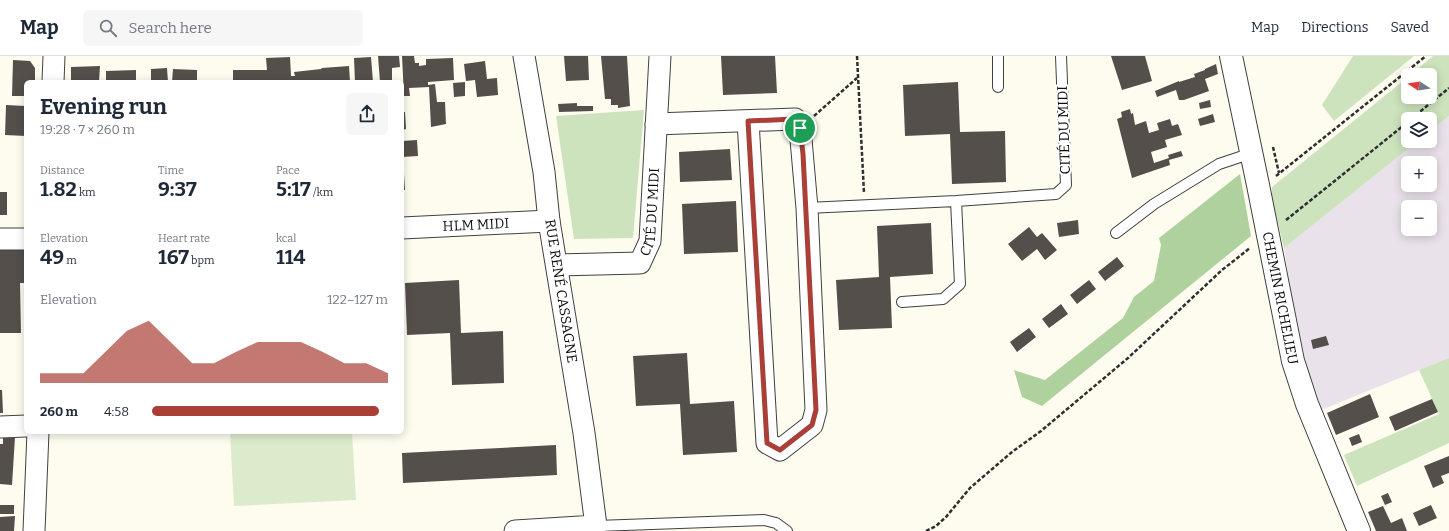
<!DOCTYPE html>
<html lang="en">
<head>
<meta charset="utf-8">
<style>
  body { margin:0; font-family:Bitter,serif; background:#f6f6f7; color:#1f2937; height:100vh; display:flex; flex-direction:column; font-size:15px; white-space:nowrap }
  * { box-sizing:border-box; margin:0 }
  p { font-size:13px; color:#747a83 }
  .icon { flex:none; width:22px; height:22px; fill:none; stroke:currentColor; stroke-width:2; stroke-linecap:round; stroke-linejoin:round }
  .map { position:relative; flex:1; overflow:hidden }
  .side { position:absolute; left:24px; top:24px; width:380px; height:354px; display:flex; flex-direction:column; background:#fff; border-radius:6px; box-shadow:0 2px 10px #0003 }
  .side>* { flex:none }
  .needle { width:26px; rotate:282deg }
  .controls { position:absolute; left:1401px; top:12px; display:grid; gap:8px }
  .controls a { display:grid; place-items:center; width:36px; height:36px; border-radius:6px; background:#fff; box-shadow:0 2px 10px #0003; font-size:20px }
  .pin { position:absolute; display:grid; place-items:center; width:34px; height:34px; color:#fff; margin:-17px; border:2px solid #fff; border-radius:50%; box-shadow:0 1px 4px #0007 }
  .round { display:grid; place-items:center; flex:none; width:42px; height:42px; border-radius:6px; background:#f6f6f7 }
  .head { display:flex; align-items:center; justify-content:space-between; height:68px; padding:0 16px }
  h1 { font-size:22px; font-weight:700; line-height:30px }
  .stats { display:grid; grid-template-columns:repeat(3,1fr); gap:6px; height:68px; padding:4px 16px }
  .stats div { display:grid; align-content:center }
  .stats b { font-size:20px; font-weight:700 }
  .stats small { font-size:11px; font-weight:400 }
  .stats p { font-size:11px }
  .chart { height:112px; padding:8px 16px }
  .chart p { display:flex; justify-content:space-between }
  .chart svg { width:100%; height:72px; margin-top:4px; fill:#aa3f37; opacity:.7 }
  ul { padding:0 16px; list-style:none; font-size:13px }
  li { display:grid; grid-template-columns:64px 48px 1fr; align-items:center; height:30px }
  li i { height:10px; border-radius:5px; background:#aa3f37 }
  header { display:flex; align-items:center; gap:24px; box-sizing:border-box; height:56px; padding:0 20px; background:#fff; border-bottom:1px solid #e0e1e3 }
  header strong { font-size:19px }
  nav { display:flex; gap:22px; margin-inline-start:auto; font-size:14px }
  .search { width:280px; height:36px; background:#f6f6f7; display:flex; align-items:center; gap:10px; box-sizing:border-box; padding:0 14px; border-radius:6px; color:#747a83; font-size:15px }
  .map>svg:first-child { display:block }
</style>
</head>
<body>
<header>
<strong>Map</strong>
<div class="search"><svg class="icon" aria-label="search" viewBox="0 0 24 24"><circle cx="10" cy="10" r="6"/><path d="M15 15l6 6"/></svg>Search here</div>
<nav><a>Map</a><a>Directions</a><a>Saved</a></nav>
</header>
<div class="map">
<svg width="1449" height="475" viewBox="0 0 1449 475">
  <rect width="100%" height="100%" fill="#fdfcef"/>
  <path fill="#eae2ea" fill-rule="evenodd" d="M1449 60V302L1321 354 1303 310 1284 192 1418 85H1430V75ZM1408 107H1430V129H1408ZM1408 151H1430V173H1408Z"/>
  <path fill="#cce3bd" d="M1353 0H1414L1334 65 1322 49Z
    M1433 0H1449V60L1430 75V63H1408V85H1418L1284 192 1272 142V131L1408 21V41H1430V19H1410Z
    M644 54 633 182 574 183 556 60Z
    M1449 302V387L1357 430 1344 399 1439 358 1419 314Z"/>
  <path fill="#afd19e" d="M1240 118 1251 180 1042 350 1022 341 1014 314 1045 324 1123 262 1134 241 1154 225 1161 189 1159 182Z"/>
  <path fill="#ddebcd" d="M230 376H352L356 444 234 450Z"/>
  <path fill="#544f4b" d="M378 0H399L400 11 392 12V26H380Z
    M402 0H414L415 7H419V10L426 9V3L453 2 454 24 428 26V29L435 28 437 46H445L446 68 431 71 429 31 409 32 410 40H404Z
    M564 0H588L589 24 566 25Z
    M601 0H627L630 50 618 52V49H611V43H605Z
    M721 0H775L777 37 723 39Z
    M1111 0H1145L1152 25 1122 34Z
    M290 1 291 20H295L294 16 321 13 322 12 349 10 350 26H233V14H267L266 2Z
    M371 1 373 26H355L354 2Z
    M13 4 30 5 35 12V26H26V40H12Z
    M485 5 487 23 497 22 498 39 477 41 475 24 466 25 464 8Z
    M1216 8 1218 18 1205 23 1209 35 1184 44H1179L1176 34 1157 41 1155 35 1179 25V26L1195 21 1194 18 1205 14V13Z
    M100 10 99 26H71V11Z
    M167 12 168 26H151V13Z
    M173 13 197 14V26H172Z
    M136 14V26H106V15Z
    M465 26V40L454 41 453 27Z
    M958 26 960 76 1005 75 1006 126 952 128 950 78 905 80 903 29Z
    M1210 44 1211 51 1200 53 1199 47Z
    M577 47V50H593V55L559 56 558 48Z
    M6 49 26 50V80L5 79Z
    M1130 53 1131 58 1133 57 1135 69 1146 65 1149 77 1159 74 1157 67 1170 63 1172 70 1178 68 1182 79 1165 84 1167 91 1151 96 1154 107 1169 102 1168 99 1181 95 1183 100 1169 104 1170 109 1132 122 1117 63 1122 61 1121 56Z
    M402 56H405L406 73 402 74Z
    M1213 58 1215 66 1200 70 1198 63Z
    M417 84 418 100 402 101V85Z
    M730 93 732 124 680 126 679 96Z
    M402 118H404L405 134H402Z
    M0 136H7V159H0Z
    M736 145 738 196 684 198 682 148Z
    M1078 164 1079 178 1059 181 1057 167Z
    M931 167 933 218 890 221 892 272 839 274 836 224 879 221 877 170Z
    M1029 171 1037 181 1042 177 1057 194 1045 204 1037 193 1022 205 1008 188Z
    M0 194H25L26 227H20L21 277H0Z
    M1117 201 1124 210 1105 225 1098 216Z
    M459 224 461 277 503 275 504 327 452 329 450 277 407 279 405 227Z
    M1089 224 1096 233 1077 248 1070 239Z
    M1061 248 1068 258 1049 272 1042 263Z
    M1029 272 1036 281 1017 296 1010 286Z
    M1326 280 1329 289 1313 293 1311 284Z
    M687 297 690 348 734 345 737 396 683 399 680 348 636 350 633 300Z
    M0 334H2L3 357H0Z
    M1370 338 1379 361 1336 379 1327 357Z
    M1432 343 1438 356 1395 375 1389 361Z
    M1359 378 1362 386 1352 390 1349 382Z
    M15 381 12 429 0 428V388H3V382Z
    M556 389 557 419 403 427 402 397Z
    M1449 400V417L1441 420 1444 427 1433 432 1424 410Z
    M1388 437 1392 446 1385 449 1381 440Z
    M0 449H14V458H0Z
    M1431 449 1437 462 1419 470 1413 457Z
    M1383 450 1391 467 1402 462 1407 475H1376L1368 456Z
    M15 460 14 475H0V461Z"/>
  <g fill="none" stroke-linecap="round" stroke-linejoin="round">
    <defs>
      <path id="service" d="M998 0V31
        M807 152 956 145 1056 138 1066 129 1061 0
        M1116 177 1154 148 1219 108 1252 97
        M902 246 943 243 960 228 956 145
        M596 470 764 464 776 467 787 475"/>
      <g id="minor">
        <path d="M53 26 54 0"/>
        <path d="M656 68 795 63 800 72 807 152 816 354 812 369 780 394 767 387 748 65"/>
        <path id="s1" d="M402 172 549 165"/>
        <path d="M0 183H26"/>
        <path id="s2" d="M557 209 640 207 650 185 660 0"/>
        <path d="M0 371 26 370"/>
        <path d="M34 475 38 376"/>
        <path d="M515 475 596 470 584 377 549 165 544 116 524 0"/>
      </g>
      <g id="tertiary">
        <path id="s3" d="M1231 0 1258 129 1293 305 1307 348 1359 475"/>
      </g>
    </defs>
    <use href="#service" stroke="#404040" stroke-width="12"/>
    <use href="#minor" stroke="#404040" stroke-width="23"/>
    <use href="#tertiary" stroke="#404040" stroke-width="24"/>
    <path stroke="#2f2f2f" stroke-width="2.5" stroke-dasharray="4 2" stroke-linecap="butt" d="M857 0 864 137
      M814 60 857 22
      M1411 63 1449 32
      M1273 91 1279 117
      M1276 120 1426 0
      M1286 164 1408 66
      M926 475 936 470 946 461 970 432 1012 396 1041 375 1128 302 1222 214 1250 192"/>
    <use href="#service" stroke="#fff" stroke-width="10"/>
    <use href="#minor" stroke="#fff" stroke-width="21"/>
    <use href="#tertiary" stroke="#fff" stroke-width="22"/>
  </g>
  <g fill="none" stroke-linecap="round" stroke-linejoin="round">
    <defs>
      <path id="route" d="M795 63 800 72 803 98 816 354 812 369 780 394 767 387 748 65Z"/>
    </defs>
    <use href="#route" stroke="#fff" stroke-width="8"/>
    <use href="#route" stroke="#aa3f37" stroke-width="5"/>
  </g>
  <g text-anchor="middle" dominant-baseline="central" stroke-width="4" stroke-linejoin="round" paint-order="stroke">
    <g font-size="14" fill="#0d0d0d" stroke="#fff">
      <text transform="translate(1064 74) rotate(-92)">CITÉ DU MIDI</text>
      <text stroke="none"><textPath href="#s2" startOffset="136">CITÉ DU MIDI</textPath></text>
      <text stroke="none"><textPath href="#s1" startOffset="74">HLM MIDI</textPath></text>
      <text transform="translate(561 235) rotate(81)">RUE RENÉ CASSAGNE</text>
      <text stroke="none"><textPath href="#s3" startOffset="247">CHEMIN RICHELIEU</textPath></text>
    </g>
  </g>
</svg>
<div class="controls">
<a><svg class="needle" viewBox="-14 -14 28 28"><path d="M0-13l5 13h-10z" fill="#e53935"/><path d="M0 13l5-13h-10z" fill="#747a83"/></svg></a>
<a><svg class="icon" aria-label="layers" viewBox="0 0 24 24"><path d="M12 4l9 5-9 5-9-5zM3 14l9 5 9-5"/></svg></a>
<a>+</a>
<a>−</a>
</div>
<div class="pin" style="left:800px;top:72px;background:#1e9e55"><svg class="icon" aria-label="arrive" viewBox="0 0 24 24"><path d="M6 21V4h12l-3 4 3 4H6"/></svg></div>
<section class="side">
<div class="head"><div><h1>Evening run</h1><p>19:28 · 7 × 260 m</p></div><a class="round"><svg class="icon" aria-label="share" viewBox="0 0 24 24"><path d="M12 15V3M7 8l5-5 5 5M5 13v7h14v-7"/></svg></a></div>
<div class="stats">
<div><p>Distance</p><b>1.82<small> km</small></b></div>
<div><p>Time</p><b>9:37</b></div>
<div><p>Pace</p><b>5:17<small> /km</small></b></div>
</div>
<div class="stats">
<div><p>Elevation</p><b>49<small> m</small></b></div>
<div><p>Heart rate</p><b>167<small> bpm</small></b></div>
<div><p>kcal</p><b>114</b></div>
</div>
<div class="chart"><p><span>Elevation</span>122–127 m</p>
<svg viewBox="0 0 160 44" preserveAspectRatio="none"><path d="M0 44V38L10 38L20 38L30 25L40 12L50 6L60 19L70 32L80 32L90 25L100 19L110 19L120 19L130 25L140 32L150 32L160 38V44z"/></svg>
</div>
<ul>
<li><b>260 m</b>4:58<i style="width:96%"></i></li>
</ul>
</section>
</div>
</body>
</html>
